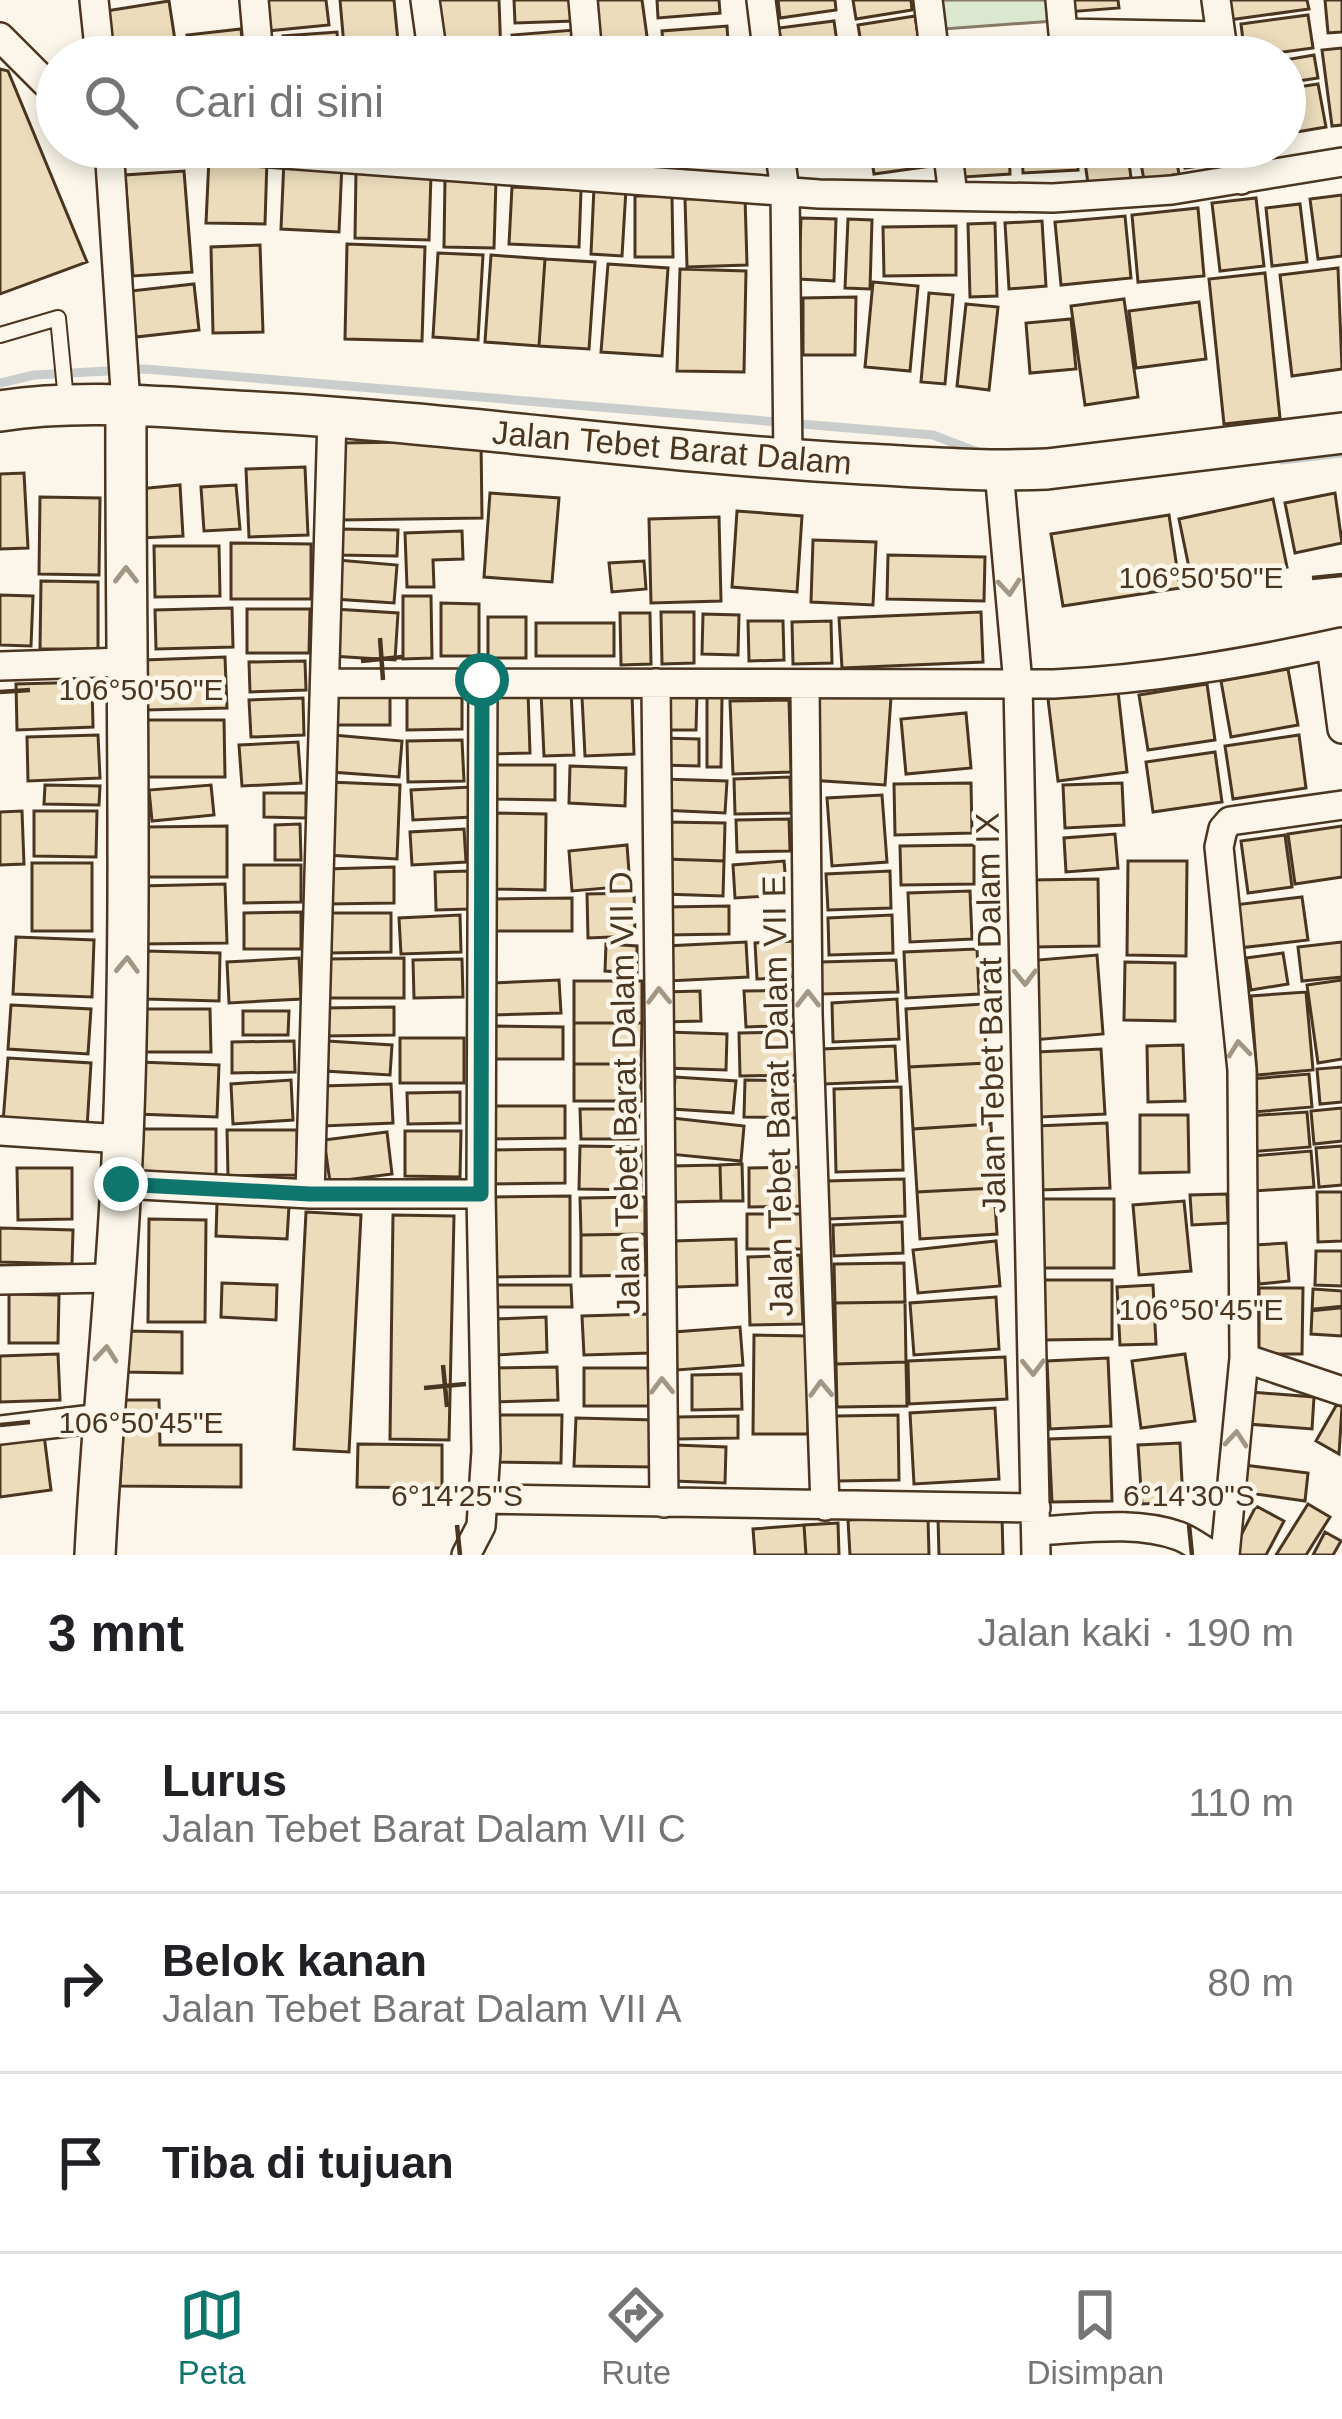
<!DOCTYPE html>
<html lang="id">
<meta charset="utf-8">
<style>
:root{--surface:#fff;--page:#f6f6f6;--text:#202124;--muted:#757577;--line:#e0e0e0;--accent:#0f766e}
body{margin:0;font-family:Helvetica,sans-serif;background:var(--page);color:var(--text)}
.stop{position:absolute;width:36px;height:36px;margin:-27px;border:9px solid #0f766e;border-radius:50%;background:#fff}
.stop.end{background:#0f766e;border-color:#fff;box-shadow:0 3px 12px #0008}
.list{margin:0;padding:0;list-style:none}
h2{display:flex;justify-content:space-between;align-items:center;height:156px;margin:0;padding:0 48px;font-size:51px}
h2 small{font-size:39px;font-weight:400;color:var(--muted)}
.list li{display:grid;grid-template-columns:78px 1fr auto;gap:36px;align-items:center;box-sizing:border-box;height:180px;padding:0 48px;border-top:3px solid var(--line)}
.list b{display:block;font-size:45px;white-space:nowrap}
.list p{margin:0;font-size:39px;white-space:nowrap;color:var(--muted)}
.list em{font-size:39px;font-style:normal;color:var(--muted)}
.icon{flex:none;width:66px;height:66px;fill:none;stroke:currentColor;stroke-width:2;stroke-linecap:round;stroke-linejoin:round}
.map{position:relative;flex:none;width:1342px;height:1555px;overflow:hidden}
.search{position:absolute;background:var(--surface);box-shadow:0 6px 18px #0003;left:36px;right:36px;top:36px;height:132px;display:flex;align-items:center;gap:30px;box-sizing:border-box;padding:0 42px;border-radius:66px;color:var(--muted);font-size:45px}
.sheet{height:696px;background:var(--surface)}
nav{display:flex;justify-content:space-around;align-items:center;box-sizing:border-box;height:168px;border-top:3px solid var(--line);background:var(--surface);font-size:33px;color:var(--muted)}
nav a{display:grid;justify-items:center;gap:6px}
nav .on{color:var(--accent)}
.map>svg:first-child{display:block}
.green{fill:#dce7d0;stroke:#887966;stroke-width:3}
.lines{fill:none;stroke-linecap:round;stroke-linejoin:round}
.stream{stroke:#c9cecd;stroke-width:9}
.building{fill:#ecdcbc;stroke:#4a3520;stroke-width:3}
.lane-casing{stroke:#4a3520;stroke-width:18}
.street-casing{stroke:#4a3520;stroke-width:32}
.secondary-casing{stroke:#4a3520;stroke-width:44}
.lane{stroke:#fbf6e9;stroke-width:14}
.street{stroke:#fbf6e9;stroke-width:27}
.secondary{stroke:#fbf6e9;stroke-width:39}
.oneway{stroke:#a29684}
.route{stroke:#0f766e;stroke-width:15}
.ticks{fill:none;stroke:#4a3520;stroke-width:4.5}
.labels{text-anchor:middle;stroke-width:9;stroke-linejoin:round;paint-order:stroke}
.street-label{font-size:33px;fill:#4a3520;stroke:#fbf6e9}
.ticks-label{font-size:30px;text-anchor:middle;fill:#4a3520;stroke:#fbf6e9;stroke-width:9;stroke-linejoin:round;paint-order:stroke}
</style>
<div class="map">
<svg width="1342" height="1555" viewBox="0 0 1342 1555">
<rect width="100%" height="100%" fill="#fbf6e9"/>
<path class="green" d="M940,0h112l2,21 -110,8z"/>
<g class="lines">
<path class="stream" d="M0,383l34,-8 111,-6 788,66 47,18
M1282,460l60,-7"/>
</g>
<path class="building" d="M264,0h62l3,25 -62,6z
M340,0h54l5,52 -54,5z
M439,0h60l2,57h-59z
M514,0h59l1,21 -59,2z
M586,0h56l7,51 -56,6z
M657,0h62l1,13 -62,5z
M778,0h57l1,10 -56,8z
M853,0h58l1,10 -56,9z
M1066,0h52l1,8 -52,4z
M1226,0h81l2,9 -80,11z
M1325,0h17v32l-14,1z
M169,1l7,46 -63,9 -7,-45z
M1308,15l5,33 -68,9 -4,-33z
M915,16l4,25 -57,8 -4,-24z
M834,21l5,36h-56l-4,-29z
M727,26l2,31h-65l-2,-26z
M241,29l3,28h-55l-2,-22z
M574,30l2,27h-62l-2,-22z
M337,32l2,25h-54l-2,-21z
M991,40l1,17h-48l-1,-13z
M1049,42l1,15h-45l-1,-12z
M1342,48v77l-10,1 -10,-76z
M1314,55l4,23 -33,5v-23z
M0,69l8,2 79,191 -87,32z
M1318,84l8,43 -41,7v-45z
M610,147h44v11l-43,2z
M674,147h59v5l-59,2z
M789,147h64l1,8 -63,8z
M870,147h67l2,18 -65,9z
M962,147h47l1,27 -46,3z
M1022,147h55l1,23 -55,3z
M1083,147h44l4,31 -43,6z
M1138,147h36l5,27 -35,6z
M1182,147h30l2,17 -29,4z
M209,158l58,1 -2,65 -59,-1z
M284,160l58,3 -3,69 -58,-3z
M184,171l8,101 -59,4 -8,-101z
M356,171l75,3 -2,66 -74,-2z
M445,178l51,2 -2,68 -50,-1z
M512,187l69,3 -2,57 -70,-3z
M594,187l32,2 -4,67 -31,-2z
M1342,195v61l-24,3 -8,-60z
M635,196h37l1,61h-38z
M745,197l2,68 -60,2 -2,-68z
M1256,198l8,68 -44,5 -8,-68z
M1300,204l7,58 -35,4 -6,-58z
M1198,208l6,68 -66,6 -6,-67z
M1125,216l6,62 -70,7 -6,-63z
M801,218l35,1 -2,62 -35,-2z
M848,219l24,1 -2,69 -25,-1z
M1042,221l4,65 -37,3 -4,-66z
M995,223l2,73 -27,1 -2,-73z
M956,226v49l-72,1 -1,-49z
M347,244l78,3 -3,94 -77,-2z
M260,245l3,87 -50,1 -2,-86z
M438,253l45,2 -5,85 -45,-3z
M491,255l54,4 -6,87 -54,-4z
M545,259l50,3 -6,87 -50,-3z
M608,264l60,4 -6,88 -61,-4z
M1338,268l4,101 -50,7 -12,-101z
M680,269l66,2 -2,101 -67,-1z
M1265,273l15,145 -56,6 -15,-145z
M873,282l45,4 -8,85 -45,-4z
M194,284l5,46 -63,7 -5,-46z
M929,293l24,2 -8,89 -24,-2z
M856,297l-1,58h-52v-57z
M1124,299l14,98 -53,8 -14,-99z
M1199,302l7,57 -70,9 -7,-57z
M966,304l32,3 -9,83 -32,-4z
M1071,319l5,50 -46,4 -4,-50z
M481,441l1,77 -141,2 -1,-77z
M305,467l3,68 -59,2 -3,-68z
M24,473l4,75 -28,1v-75z
M180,485l3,51 -42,2 -3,-49z
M236,485l4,44 -36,2 -3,-44z
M490,493l69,5 -7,84 -68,-5z
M1335,493l7,50 -47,10 -10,-50z
M40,497l60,1 -1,77 -60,-1z
M1273,499l14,68 -94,20 -14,-68z
M737,511l65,5 -5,76 -65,-5z
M1169,515l11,73 -117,18 -12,-72z
M719,517l2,84 -70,2 -2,-84z
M338,529l60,1 -1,26 -60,-1z
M462,531l1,28 -30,1 1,27h-27l-2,-54z
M813,540l63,2 -3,63 -62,-3z
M231,543l80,1v55h-80z
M154,546h65l1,50 -65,1z
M888,555l97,2 -1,44 -97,-2z
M337,560l60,5 -3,38 -60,-4z
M644,561l2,28 -34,3 -3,-29z
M41,581l57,1v67h-58z
M0,595l33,1 -2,50 -31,-1z
M403,596h28l1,62 -29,1z
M441,603l38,1v52h-38z
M232,608l1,39 -77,2 -1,-39z
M247,609h63l-1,44h-62z
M334,609l64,4 -3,47 -64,-4z
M661,612h33v51l-32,1z
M981,612l2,50 -141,6 -3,-50z
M620,613h30l1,51 -30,1z
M703,614l36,1 -1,40 -36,-1z
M488,617h38v41h-38z
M748,621h35l1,39 -35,1z
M831,621l1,42 -39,1 -1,-42z
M536,623h78v33h-78z
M225,657l2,51 -81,2 -2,-50z
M305,661l1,29 -56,2 -1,-30z
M1288,669l10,56 -67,12 -10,-56z
M92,682l1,45 -76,3 -1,-46z
M1207,684l8,56 -67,10 -9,-55z
M336,689l54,1v35h-54z
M571,691l3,64 -30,1 -3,-64z
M1118,691l9,81 -69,9 -10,-82z
M528,692l2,61 -39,1 -3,-60z
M815,692l76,5 -6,88 -76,-5z
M462,694v35l-55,1v-35z
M632,694l2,60 -49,2 -3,-59z
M662,694h35l-1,36h-34z
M722,696l-1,71h-14v-70z
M303,698l1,37 -53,2 -2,-37z
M789,700l2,72 -58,2 -3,-73z
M966,713l5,55 -65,6 -5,-55z
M146,720h78l1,57h-79z
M98,735l2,43 -72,3 -1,-44z
M333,735l69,6 -3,36 -68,-5z
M1299,735l7,53 -73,11 -8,-53z
M659,738l40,1v27l-40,-1z
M462,740l2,41 -56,1 -1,-41z
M298,742l3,41 -59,3 -3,-41z
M1215,752l7,50 -69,10 -7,-50z
M491,765h64v35l-64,-1z
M570,766l56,2 -1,38 -56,-3z
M790,777l1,36 -56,1 -1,-35z
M662,779l65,2 -2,32 -64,-3z
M329,782l71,3 -3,74 -71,-4z
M971,783l1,50 -77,2 -1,-51z
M1122,783l2,42 -59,3 -2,-43z
M45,785l55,1 -1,19 -55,-1z
M211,785l3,30 -62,6 -3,-31z
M471,787l1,30 -59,3 -2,-30z
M264,793h42v25l-42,-1z
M882,795l5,67 -55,4 -5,-68z
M22,811l2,53 -24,1v-53z
M34,811h63l-1,46 -62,-1z
M491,813l55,1 -1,76 -55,-1z
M789,819l1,32 -53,1 -1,-32z
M666,822l59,1 -1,38 -59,-2z
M300,824l1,36h-26v-35z
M227,826v51h-80l-1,-50z
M1342,826v51l-47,7 -7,-50z
M464,829l2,33 -54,3 -2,-33z
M1115,834l3,34 -52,4 -2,-34z
M1285,835l7,52 -44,6 -7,-52z
M627,845l3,41 -58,5 -3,-40z
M974,845v39l-73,1 -1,-39z
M665,859l59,2 -1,35 -60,-2z
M784,861l3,34 -52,3 -2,-33z
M1128,861h59l-1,95 -59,-1z
M32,863h60v68h-60z
M244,865h57v37l-57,1z
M394,867v36l-67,1 -1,-35z
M468,871l1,38 -33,1 -1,-38z
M890,871l1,37 -63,2 -2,-36z
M1098,879l1,67 -67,1 -1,-67z
M225,884l2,59 -86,1 -1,-58z
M970,891l2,48 -62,3 -2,-49z
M634,893l1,43 -47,2 -1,-44z
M1302,897l6,43 -69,8 -5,-43z
M572,898v33h-82v-32z
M729,906v28l-63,1v-28z
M301,912v37h-57v-36z
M328,913h63v39l-63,1z
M460,915l1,37 -60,2 -2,-36z
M892,915l1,38 -64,2 -1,-37z
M16,937l78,3 -2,57 -79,-3z
M795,941l2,36 -40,2 -2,-36z
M746,942l2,35 -80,4 -2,-35z
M1342,942v35l-40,4 -4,-34z
M606,944l31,2v27l-32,-2z
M977,949l2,45 -73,4 -2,-46z
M146,951l74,2 -1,48 -74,-2z
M1283,953l5,31 -37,6 -5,-32z
M1097,955l6,79 -70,6 -7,-79z
M299,958l2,41 -72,4 -2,-41z
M404,958v40h-76v-39z
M462,959l1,38 -49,1 -1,-38z
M896,960l2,32 -77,2 -1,-32z
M1125,962l50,1v58l-51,-1z
M559,980l2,33 -68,2 -1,-32z
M1342,980v79l-24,4 -11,-78z
M574,981h68v42h-68z
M799,990l2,35 -55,2 -2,-36z
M700,991l1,30 -37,1v-30z
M1306,992l7,78 -56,5 -6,-79z
M897,999l2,40 -66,3 -1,-39z
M983,1004l4,59 -78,4 -3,-58z
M11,1005l80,4 -3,45 -80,-5z
M394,1007v28l-69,1v-28z
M138,1009h72l1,43h-73z
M243,1011h46l-1,24h-45z
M574,1023h68l-1,41h-67z
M493,1026l70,1v32h-71z
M667,1032l60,2 -1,36 -61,-2z
M798,1032l1,43 -59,1 -1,-43z
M400,1038h64v45h-64z
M294,1041l1,31 -63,1v-31z
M327,1041l65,4 -2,30 -65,-4z
M1183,1045l2,56 -37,1 -1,-56z
M895,1046l2,35 -73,3 -2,-35z
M1101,1049l4,65 -65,3 -3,-65z
M8,1058l83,5 -4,65 -84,-6z
M138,1062l81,3 -2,52 -81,-3z
M987,1063l4,61 -78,5 -4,-62z
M574,1064h67v37h-67z
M1342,1067v35l-22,2 -3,-35z
M1309,1074l3,33 -59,5 -3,-33z
M675,1077l61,4 -3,32 -60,-4z
M291,1080l2,40 -60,4 -2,-40z
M745,1080l53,1v37l-54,-1z
M391,1084l2,39 -70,3 -1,-40z
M901,1087l2,83 -67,2 -2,-83z
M460,1092v31l-52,1 -1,-31z
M486,1106h79v32l-79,1z
M1342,1108v33l-28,3 -3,-33z
M580,1109h59l-1,30h-57z
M1307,1112l3,35 -61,5 -3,-36z
M1140,1115h48l1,57 -49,1z
M672,1118l72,8 -3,35 -72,-7z
M1107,1123l3,65 -72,2 -2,-64z
M991,1124l3,64 -77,4 -4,-63z
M139,1129h77v47h-77z
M227,1130h70v45l-69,1z
M405,1131h56l-1,46 -55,-1z
M387,1132l5,42 -62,8 -6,-42z
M580,1146l61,1v43l-62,-1z
M1342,1146v39l-23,2 -3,-39z
M565,1149v34l-77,1 -1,-34z
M1311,1151l3,36 -59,4 -3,-35z
M742,1164l1,37h-22l-1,-36z
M720,1165l1,36 -49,1 -1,-36z
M803,1167l1,39 -55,1v-39z
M17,1168h55v51l-54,1z
M904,1179l1,37 -77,3 -1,-38z
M994,1188l3,46 -77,5 -3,-47z
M1317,1192h25v49l-24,1z
M1227,1194l1,29 -36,2 -2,-30z
M570,1196v80l-80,1v-80z
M645,1197v37l-64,1 -1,-37z
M1041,1199h73v69h-72z
M1184,1201l7,70 -52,4 -6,-70z
M217,1202l72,4 -2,33 -71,-3z
M306,1212l55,3 -12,237 -55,-3z
M747,1214h56v35h-56z
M393,1215l61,1 -5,224 -59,-1z
M149,1219l57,1 -1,102h-57z
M902,1222l1,31 -69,3 -1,-31z
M0,1228l73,2 -1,34 -72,-2z
M645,1234l1,41 -65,1v-41z
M736,1239l1,46 -61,2 -2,-46z
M996,1241l4,45 -82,7 -5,-43z
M1286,1243l3,38 -30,3 -3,-39z
M1316,1251h26v35l-27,-1z
M800,1255l3,69 -53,1 -2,-68z
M904,1263l1,39 -70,1 -1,-39z
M1041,1280h71v59l-70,1z
M222,1283l55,2 -1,35 -55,-3z
M491,1285h80l1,22h-81z
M1153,1285l3,59 -36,1 -3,-58z
M1259,1288h44l-1,66h-43z
M1313,1289l29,2v45l-31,-2z
M9,1294l50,1 -1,48h-49z
M996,1297l3,52 -85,6 -4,-52z
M905,1302l1,60 -70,2 -1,-61z
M649,1314l1,39 -66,2 -2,-39z
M546,1317l1,35 -51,3 -2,-36z
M740,1327l3,38 -66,5 -3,-38z
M124,1331l58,1v41l-59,-1z
M754,1335l55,1 -1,98h-55z
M58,1354l2,46 -60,2v-46z
M1185,1354l10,67 -54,7 -9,-67z
M1005,1357l2,42 -98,5 -1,-43z
M1108,1358l3,68 -61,3 -3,-68z
M906,1362l1,44 -70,1 -1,-43z
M557,1367l1,33 -68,2 -1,-34z
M584,1368h64l1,38h-65z
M741,1374l1,35 -50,1v-35z
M1251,1392l63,5 -2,32 -64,-5z
M125,1400h34l1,45h81v42l-121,-1z
M1337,1404l5,3 -3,47 -23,-13z
M995,1408l4,71 -85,5 -4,-71z
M493,1415h69l-1,48 -68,-1z
M898,1415l1,65 -63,1v-65z
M738,1416v22l-60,1v-22z
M576,1418l79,2v47l-81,-1z
M44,1435l7,55 -51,7v-56z
M1110,1437l2,64 -60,1 -3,-63z
M1180,1443l3,59 -41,2 -4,-59z
M358,1444l84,1v43l-85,-1z
M675,1445l51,2 -1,36 -51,-2z
M1244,1465l64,8 -3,28 -64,-9z
M1308,1504l22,13 -24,38h-30z
M1256,1506l28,15 -18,34h-30l-4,-2z
M1002,1516l1,39h-64l-1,-37z
M928,1517l1,38h-79l-2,-35z
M838,1523l1,32h-33l-2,-30z
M804,1525l2,30h-51l-2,-26z
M1325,1532l16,9 -8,14h-20z"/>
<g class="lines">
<defs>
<path id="lane" d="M0,335l58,-17 8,82"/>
<path id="street" d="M94,0l6,57
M254,0l5,57
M425,0l8,57
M583,0l5,57
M761,0l7,57
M928,0l7,57
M1060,0l3,33 158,3
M1216,0l8,57
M0,37l57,57
M109,147l17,258
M190,147l629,47 234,4 119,-8 170,-28
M595,147l3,30
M779,147l6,44 3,269
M947,147l6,48
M1236,147l5,33
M999,471l19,213 18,871
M1331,645l11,84
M0,666l125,-4
M325,683l729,1c99,-5 192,-21 288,-42
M656,683l8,820
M805,685l3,329 17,492
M0,1131l122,8
M121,1184l189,10h171
M310,1194l22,-778
M0,1280l112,-2
M1244,1358l98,33
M0,1430l101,-12
M485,1499l551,9
M1036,1531c45,-2 99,-11 143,5 11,4 22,13 33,19
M466,1555l15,-29 5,-75 -5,-257 2,-514
M1225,1555l19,-197 -2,-288 -23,-223 4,-18 7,-8 112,-16"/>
<path id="secondary" d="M0,411c84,-13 170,-3 255,1 204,11 406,41 609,52 61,3 122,8 183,5l295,-36
M95,1555c6,-125 20,-249 26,-373 13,-259 4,-518 5,-777"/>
</defs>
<use href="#lane" class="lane-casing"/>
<use href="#street" class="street-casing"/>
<use href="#secondary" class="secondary-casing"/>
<use href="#lane" class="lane"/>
<use href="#street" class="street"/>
<use href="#secondary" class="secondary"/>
</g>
<defs><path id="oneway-chevron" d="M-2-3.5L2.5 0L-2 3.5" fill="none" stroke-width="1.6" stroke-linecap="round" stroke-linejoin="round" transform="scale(3)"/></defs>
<g class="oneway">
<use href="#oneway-chevron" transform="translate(126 575) rotate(-90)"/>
<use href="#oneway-chevron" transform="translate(1009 587) rotate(85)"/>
<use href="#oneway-chevron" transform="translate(127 965) rotate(-88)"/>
<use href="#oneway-chevron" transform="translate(1025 977) rotate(89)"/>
<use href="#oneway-chevron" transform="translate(659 996) rotate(-91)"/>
<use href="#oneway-chevron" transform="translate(808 999) rotate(-90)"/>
<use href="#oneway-chevron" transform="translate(1239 1049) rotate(-96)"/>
<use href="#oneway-chevron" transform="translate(106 1354) rotate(-85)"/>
<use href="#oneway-chevron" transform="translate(1033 1367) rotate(89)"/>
<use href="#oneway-chevron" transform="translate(662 1386) rotate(-91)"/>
<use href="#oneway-chevron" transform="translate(821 1389) rotate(-92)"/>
<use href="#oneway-chevron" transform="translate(1236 1439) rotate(-85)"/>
</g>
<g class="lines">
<path class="route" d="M121,1184l189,10h171l1,-514"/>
</g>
<path class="ticks" d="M1312,578l30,-3M380,638l3,42M361,661l41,-4M0,692l30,-2M1312,1310l30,-3M443,1365l4,42M424,1388l42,-4M0,1425l30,-3M457,1525l3,30M1189,1525l3,30"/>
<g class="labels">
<g class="street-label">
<text transform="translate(672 447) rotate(5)" y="12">Jalan Tebet Barat Dalam</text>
<text transform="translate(990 1013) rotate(-91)" y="12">Jalan Tebet Barat Dalam IX</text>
<text transform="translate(624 1093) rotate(-91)" y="12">Jalan Tebet Barat Dalam VII D</text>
<text transform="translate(777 1096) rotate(-91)" y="12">Jalan Tebet Barat Dalam VII E</text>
</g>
</g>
<g class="ticks-label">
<text x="1201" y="588">106°50'50"E</text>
<text x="141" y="700">106°50'50"E</text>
<text x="1201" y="1320">106°50'45"E</text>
<text x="141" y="1433">106°50'45"E</text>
<text x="457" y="1506">6°14'25"S</text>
<text x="1189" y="1506">6°14'30"S</text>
</g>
</svg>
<div class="stop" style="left:482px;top:680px"></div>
<div class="stop end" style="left:121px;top:1184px"></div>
<div class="search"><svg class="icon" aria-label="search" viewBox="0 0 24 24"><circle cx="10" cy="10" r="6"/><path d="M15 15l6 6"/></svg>Cari di sini</div>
</div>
<section class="sheet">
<h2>3 mnt<small>Jalan kaki · 190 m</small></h2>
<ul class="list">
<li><svg class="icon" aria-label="ahead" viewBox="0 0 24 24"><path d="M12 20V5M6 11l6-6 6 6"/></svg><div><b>Lurus</b><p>Jalan Tebet Barat Dalam VII C</p></div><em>110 m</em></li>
<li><svg class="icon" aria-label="right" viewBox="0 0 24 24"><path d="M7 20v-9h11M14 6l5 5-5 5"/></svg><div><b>Belok kanan</b><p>Jalan Tebet Barat Dalam VII A</p></div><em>80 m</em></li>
<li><svg class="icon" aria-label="arrive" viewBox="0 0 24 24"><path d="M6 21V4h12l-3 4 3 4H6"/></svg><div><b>Tiba di tujuan</b></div></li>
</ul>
</section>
<nav>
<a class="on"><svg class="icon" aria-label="map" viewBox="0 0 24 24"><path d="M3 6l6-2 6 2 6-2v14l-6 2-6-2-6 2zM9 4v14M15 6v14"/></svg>Peta</a>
<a><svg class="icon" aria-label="directions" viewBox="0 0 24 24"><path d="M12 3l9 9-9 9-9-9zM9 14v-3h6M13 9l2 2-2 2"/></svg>Rute</a>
<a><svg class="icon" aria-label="saved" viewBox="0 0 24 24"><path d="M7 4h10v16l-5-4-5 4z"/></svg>Disimpan</a>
</nav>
